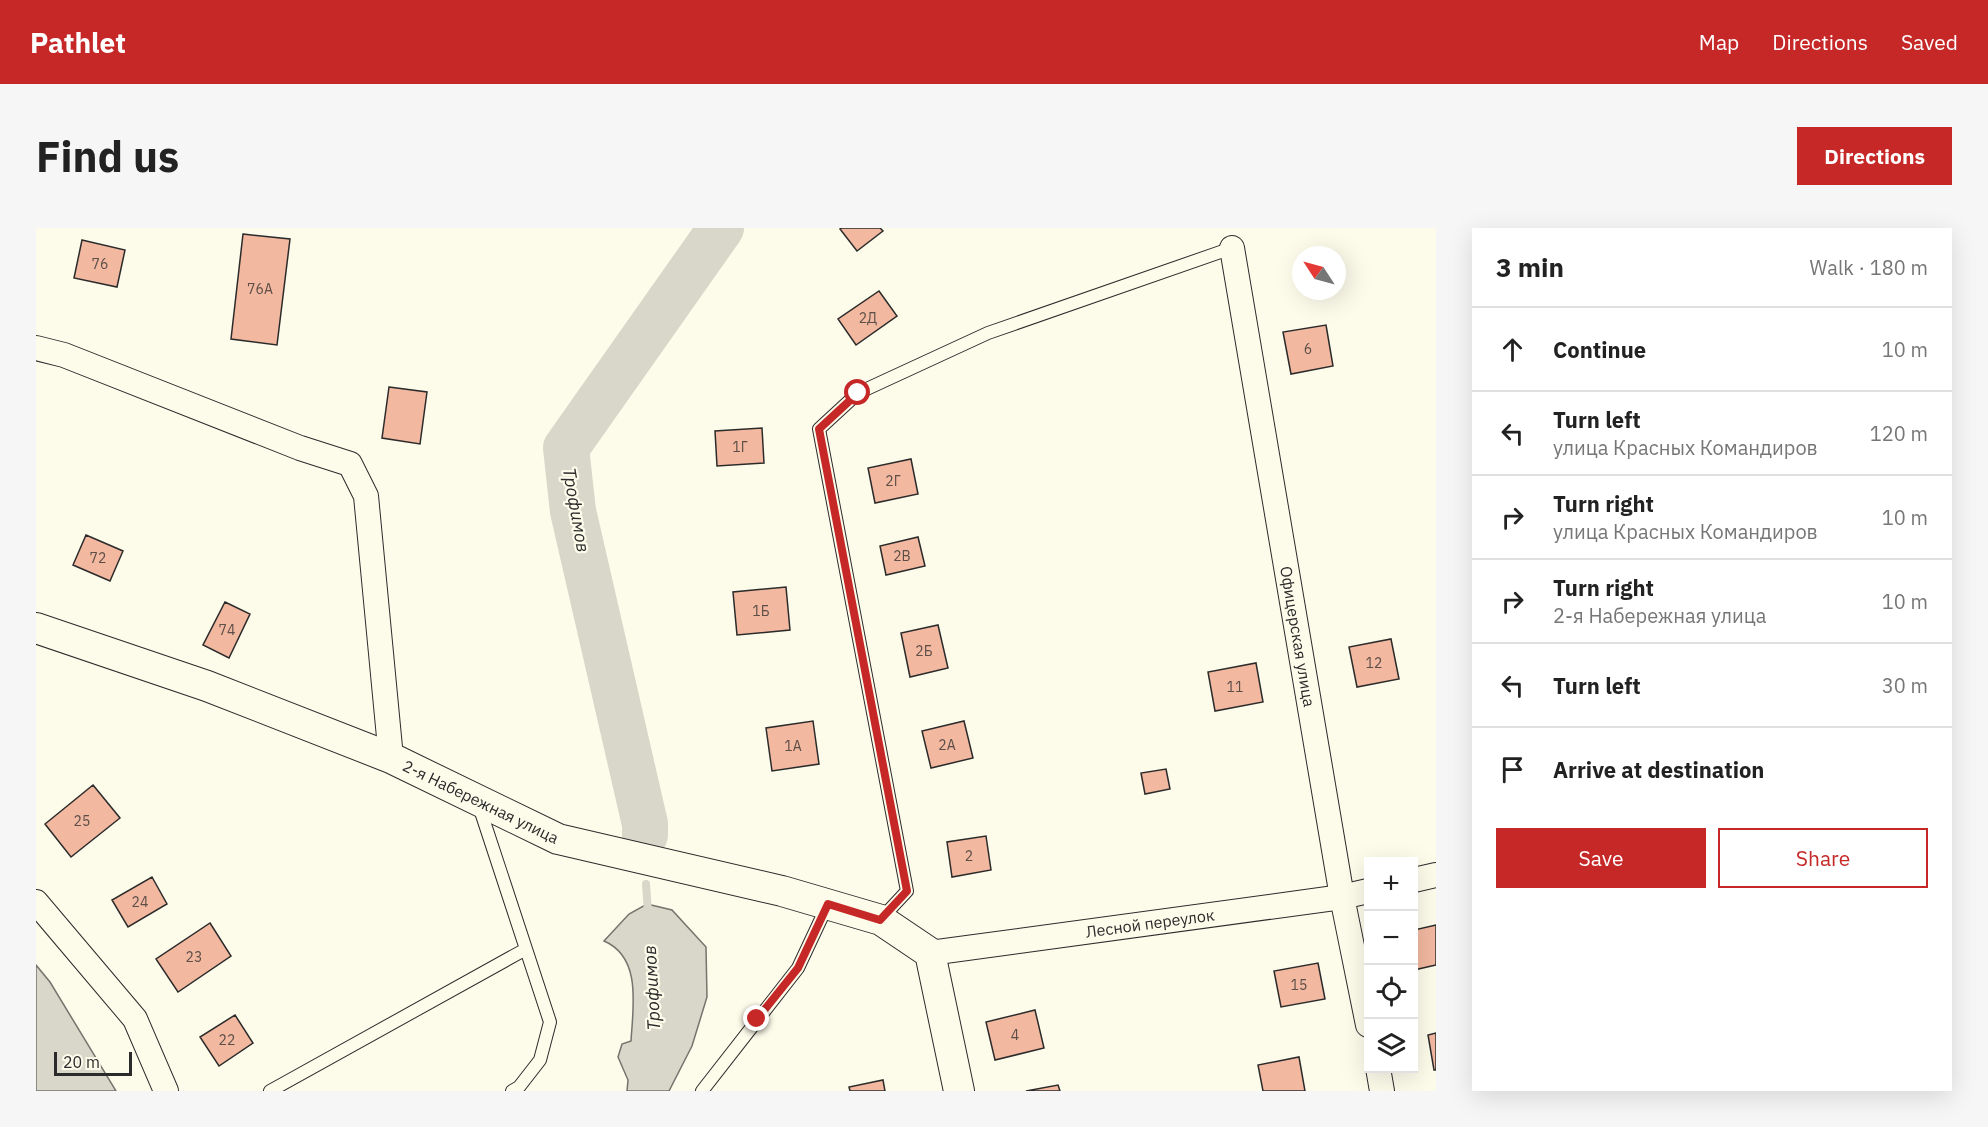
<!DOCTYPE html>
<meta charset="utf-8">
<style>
:root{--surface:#fff;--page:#f6f6f6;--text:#222;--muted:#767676;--line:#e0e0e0;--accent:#c62828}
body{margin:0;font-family:"IBM Plex Sans",sans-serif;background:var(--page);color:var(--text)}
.controls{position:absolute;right:18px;bottom:18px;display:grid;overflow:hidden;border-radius:0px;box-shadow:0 6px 24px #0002}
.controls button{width:54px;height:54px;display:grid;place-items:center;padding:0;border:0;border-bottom:2px solid var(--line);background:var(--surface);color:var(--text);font:30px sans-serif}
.compass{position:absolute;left:1256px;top:18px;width:54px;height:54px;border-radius:50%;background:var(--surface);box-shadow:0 6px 24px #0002;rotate:306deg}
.scale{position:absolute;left:18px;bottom:15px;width:78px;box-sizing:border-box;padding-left:6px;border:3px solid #2b2b2b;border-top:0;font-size:16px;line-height:21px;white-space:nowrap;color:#2b2b2b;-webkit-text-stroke:4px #fdfbea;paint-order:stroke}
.stop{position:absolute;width:18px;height:18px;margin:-14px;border:4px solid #c62828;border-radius:50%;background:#fff}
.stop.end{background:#c62828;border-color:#fff;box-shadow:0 2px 6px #0008}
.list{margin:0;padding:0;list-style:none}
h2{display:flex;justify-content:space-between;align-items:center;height:78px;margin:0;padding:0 24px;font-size:26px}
h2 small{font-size:20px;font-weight:400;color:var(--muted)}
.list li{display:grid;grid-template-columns:39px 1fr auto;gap:18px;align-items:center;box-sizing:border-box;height:84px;padding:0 24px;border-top:2px solid var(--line)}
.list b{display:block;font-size:22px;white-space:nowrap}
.list p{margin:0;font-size:20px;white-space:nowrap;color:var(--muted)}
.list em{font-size:20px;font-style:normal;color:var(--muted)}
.actions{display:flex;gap:12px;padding:18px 24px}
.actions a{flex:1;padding:14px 0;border:2px solid var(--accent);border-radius:0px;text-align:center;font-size:21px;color:var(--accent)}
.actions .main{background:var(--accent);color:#fff}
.icon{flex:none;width:33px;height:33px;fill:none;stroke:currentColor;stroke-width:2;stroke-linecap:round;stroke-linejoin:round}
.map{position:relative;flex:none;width:1400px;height:863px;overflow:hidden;border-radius:0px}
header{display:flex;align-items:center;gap:36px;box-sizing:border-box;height:84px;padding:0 30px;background:var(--accent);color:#fff}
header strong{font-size:28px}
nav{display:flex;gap:33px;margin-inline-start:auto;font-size:21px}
.intro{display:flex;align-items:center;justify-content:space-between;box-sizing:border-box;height:144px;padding:0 36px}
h1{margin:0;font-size:42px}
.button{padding:15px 27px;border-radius:0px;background:var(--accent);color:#fff;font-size:21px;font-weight:700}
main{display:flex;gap:36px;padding:0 36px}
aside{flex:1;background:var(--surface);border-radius:0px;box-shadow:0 6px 24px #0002}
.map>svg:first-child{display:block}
.water{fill:#d8d7c9;stroke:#74746e;stroke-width:1.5}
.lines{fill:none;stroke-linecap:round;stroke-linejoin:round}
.stream{stroke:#d8d7c9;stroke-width:8}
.river{stroke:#d8d7c9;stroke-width:46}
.building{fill:#f2b8a0;stroke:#2b2b2b;stroke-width:1.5}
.service-casing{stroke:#2b2b2b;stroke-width:14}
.minor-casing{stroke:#2b2b2b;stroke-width:26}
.tertiary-casing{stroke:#2b2b2b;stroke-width:32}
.service{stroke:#fdfbea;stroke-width:12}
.minor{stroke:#fdfbea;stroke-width:24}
.tertiary{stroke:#fdfbea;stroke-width:30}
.route{stroke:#c62828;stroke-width:8}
.labels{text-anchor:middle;stroke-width:4.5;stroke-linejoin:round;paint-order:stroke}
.number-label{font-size:14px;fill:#5d4e48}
.street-label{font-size:16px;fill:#2b2b2b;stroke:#fdfbea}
.water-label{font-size:18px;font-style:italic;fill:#2b2b2b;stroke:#fdfbea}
</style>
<header>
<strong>Pathlet</strong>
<nav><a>Map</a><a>Directions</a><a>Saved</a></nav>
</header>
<div class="intro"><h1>Find us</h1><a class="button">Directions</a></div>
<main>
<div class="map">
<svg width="1400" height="863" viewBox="0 0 1400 863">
<rect width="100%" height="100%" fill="#fdfbea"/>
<path class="water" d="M611,676l25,6 34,37 1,50 -15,49 -23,45h-42l1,-11 -10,-23 4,-13 9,-3c2,-34 11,-84 -27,-100l25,-27z
M0,737l14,17 66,109h-80z"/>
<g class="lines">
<path class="stream" d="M610,656l2,28"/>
<path class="river" d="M609,607v-11l-72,-313 -7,-63 155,-220"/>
</g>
<path class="building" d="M806,0h38l3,3 -26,20 -17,-22z
M207,6l47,5 -13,106 -46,-6z
M46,12l43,10 -8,37 -43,-9z
M843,63l18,25 -41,29 -18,-26z
M1290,97l7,41 -42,8 -8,-42z
M353,159l38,5 -7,52 -38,-6z
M726,200l2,35 -47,3 -2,-35z
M875,231l7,35 -43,9 -7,-35z
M50,307l37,16 -13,30 -37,-16z
M882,309l7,29 -39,9 -6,-29z
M750,359l4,43 -53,5 -4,-43z
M189,374l25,12 -21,44 -26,-13z
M902,397l10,43 -38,9 -9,-44z
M1355,411l8,40 -42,8 -8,-40z
M1220,435l7,39 -48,9 -7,-39z
M777,493l6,43 -47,7 -6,-43z
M928,493l9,37 -42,10 -9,-37z
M1130,541l4,20 -25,5 -4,-21z
M57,557l27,33 -49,39 -26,-33z
M950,608l5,34 -39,7 -5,-35z
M116,649l15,27 -39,23 -16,-27z
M174,695l21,33 -53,36 -22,-33z
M1400,697v40l-22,5v-40z
M1282,735l7,36 -44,8 -7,-36z
M999,782l9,38 -49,12 -9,-38z
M199,787l18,28 -34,23 -19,-29z
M1400,805v37h-2l-6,-35z
M1263,829l6,34h-42l-5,-26z
M847,852l2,11h-35l-1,-4z
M1022,857l2,6h-34z"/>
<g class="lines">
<defs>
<path id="service" d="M443,578l71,216 -10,38 -21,27 -7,4
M845,691l26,-28 -88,-462 39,-36 130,-60 244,-85
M234,863l256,-142
M666,863l96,-123 30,-64"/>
<g id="minor">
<path id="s1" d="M1196,20l110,649 26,128"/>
<path d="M0,120l28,7 236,93 50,16 16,32 25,262"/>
<path d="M1378,652l22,-5"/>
<path d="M0,674l99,117 31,72"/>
<path id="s2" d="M894,725l412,-56 26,-6"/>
<path d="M1342,840l4,23"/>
</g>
<g id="tertiary">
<path id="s3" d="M0,400l171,58 184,72 167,81 224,52 99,29 49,33 29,138"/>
</g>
</defs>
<use href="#service" class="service-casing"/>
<use href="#minor" class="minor-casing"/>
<use href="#tertiary" class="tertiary-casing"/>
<use href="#service" class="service"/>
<use href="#minor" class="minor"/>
<use href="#tertiary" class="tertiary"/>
</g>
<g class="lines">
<path class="route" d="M721,791l41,-51 30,-64 52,16 27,-29 -88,-462 39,-36"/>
</g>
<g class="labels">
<g class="number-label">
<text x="64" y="41">76</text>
<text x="224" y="66">76А</text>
<text x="832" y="95">2Д</text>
<text x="1272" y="126">6</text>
<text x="704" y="224">1Г</text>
<text x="857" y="258">2Г</text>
<text x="866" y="333">2В</text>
<text x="62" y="335">72</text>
<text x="725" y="388">1Б</text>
<text x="191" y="407">74</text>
<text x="888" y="428">2Б</text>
<text x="1338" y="440">12</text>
<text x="1199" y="464">11</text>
<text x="911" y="522">2А</text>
<text x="757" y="523">1А</text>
<text x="46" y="598">25</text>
<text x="933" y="633">2</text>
<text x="104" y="679">24</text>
<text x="158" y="734">23</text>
<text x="1263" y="762">15</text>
<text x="979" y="812">4</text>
<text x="191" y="817">22</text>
</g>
<g class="street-label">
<text dy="6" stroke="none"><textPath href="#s1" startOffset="394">Офицерская улица</textPath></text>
<text dy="6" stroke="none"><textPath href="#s3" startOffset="478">2-я Набережная улица</textPath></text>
<text dy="6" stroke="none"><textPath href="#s2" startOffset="222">Лесной переулок</textPath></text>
</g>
<g class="water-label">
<text transform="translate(540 282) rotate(80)" y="6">Трофимов</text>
<text transform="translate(616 760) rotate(-93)" y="6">Трофимов</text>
</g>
</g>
</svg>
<div class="controls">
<button>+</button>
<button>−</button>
<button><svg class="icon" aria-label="locate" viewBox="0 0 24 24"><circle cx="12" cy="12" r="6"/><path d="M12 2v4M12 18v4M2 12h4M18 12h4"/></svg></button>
<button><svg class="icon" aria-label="layers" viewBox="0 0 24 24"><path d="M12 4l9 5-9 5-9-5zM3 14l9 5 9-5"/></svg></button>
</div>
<svg class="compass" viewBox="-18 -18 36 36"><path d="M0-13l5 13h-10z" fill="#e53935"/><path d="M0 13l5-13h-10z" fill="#767676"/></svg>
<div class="scale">20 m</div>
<div class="stop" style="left:822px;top:165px"></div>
<div class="stop end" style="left:721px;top:791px"></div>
</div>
<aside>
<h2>3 min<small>Walk · 180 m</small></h2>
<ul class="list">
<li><svg class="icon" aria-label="ahead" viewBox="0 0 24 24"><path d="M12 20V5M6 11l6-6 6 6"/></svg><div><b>Continue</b></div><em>10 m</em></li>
<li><svg class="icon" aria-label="left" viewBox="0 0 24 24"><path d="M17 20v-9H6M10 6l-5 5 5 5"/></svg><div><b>Turn left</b><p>улица Красных Командиров</p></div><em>120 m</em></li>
<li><svg class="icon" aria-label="right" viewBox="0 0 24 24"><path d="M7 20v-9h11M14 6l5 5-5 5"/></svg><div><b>Turn right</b><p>улица Красных Командиров</p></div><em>10 m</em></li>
<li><svg class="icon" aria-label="right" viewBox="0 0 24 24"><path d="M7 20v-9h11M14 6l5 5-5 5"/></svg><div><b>Turn right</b><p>2-я Набережная улица</p></div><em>10 m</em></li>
<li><svg class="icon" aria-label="left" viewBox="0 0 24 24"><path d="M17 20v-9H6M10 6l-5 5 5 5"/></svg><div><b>Turn left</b></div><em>30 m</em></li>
<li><svg class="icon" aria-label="arrive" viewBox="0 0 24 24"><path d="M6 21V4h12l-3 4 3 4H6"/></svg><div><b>Arrive at destination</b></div></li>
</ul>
<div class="actions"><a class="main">Save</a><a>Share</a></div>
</aside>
</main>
